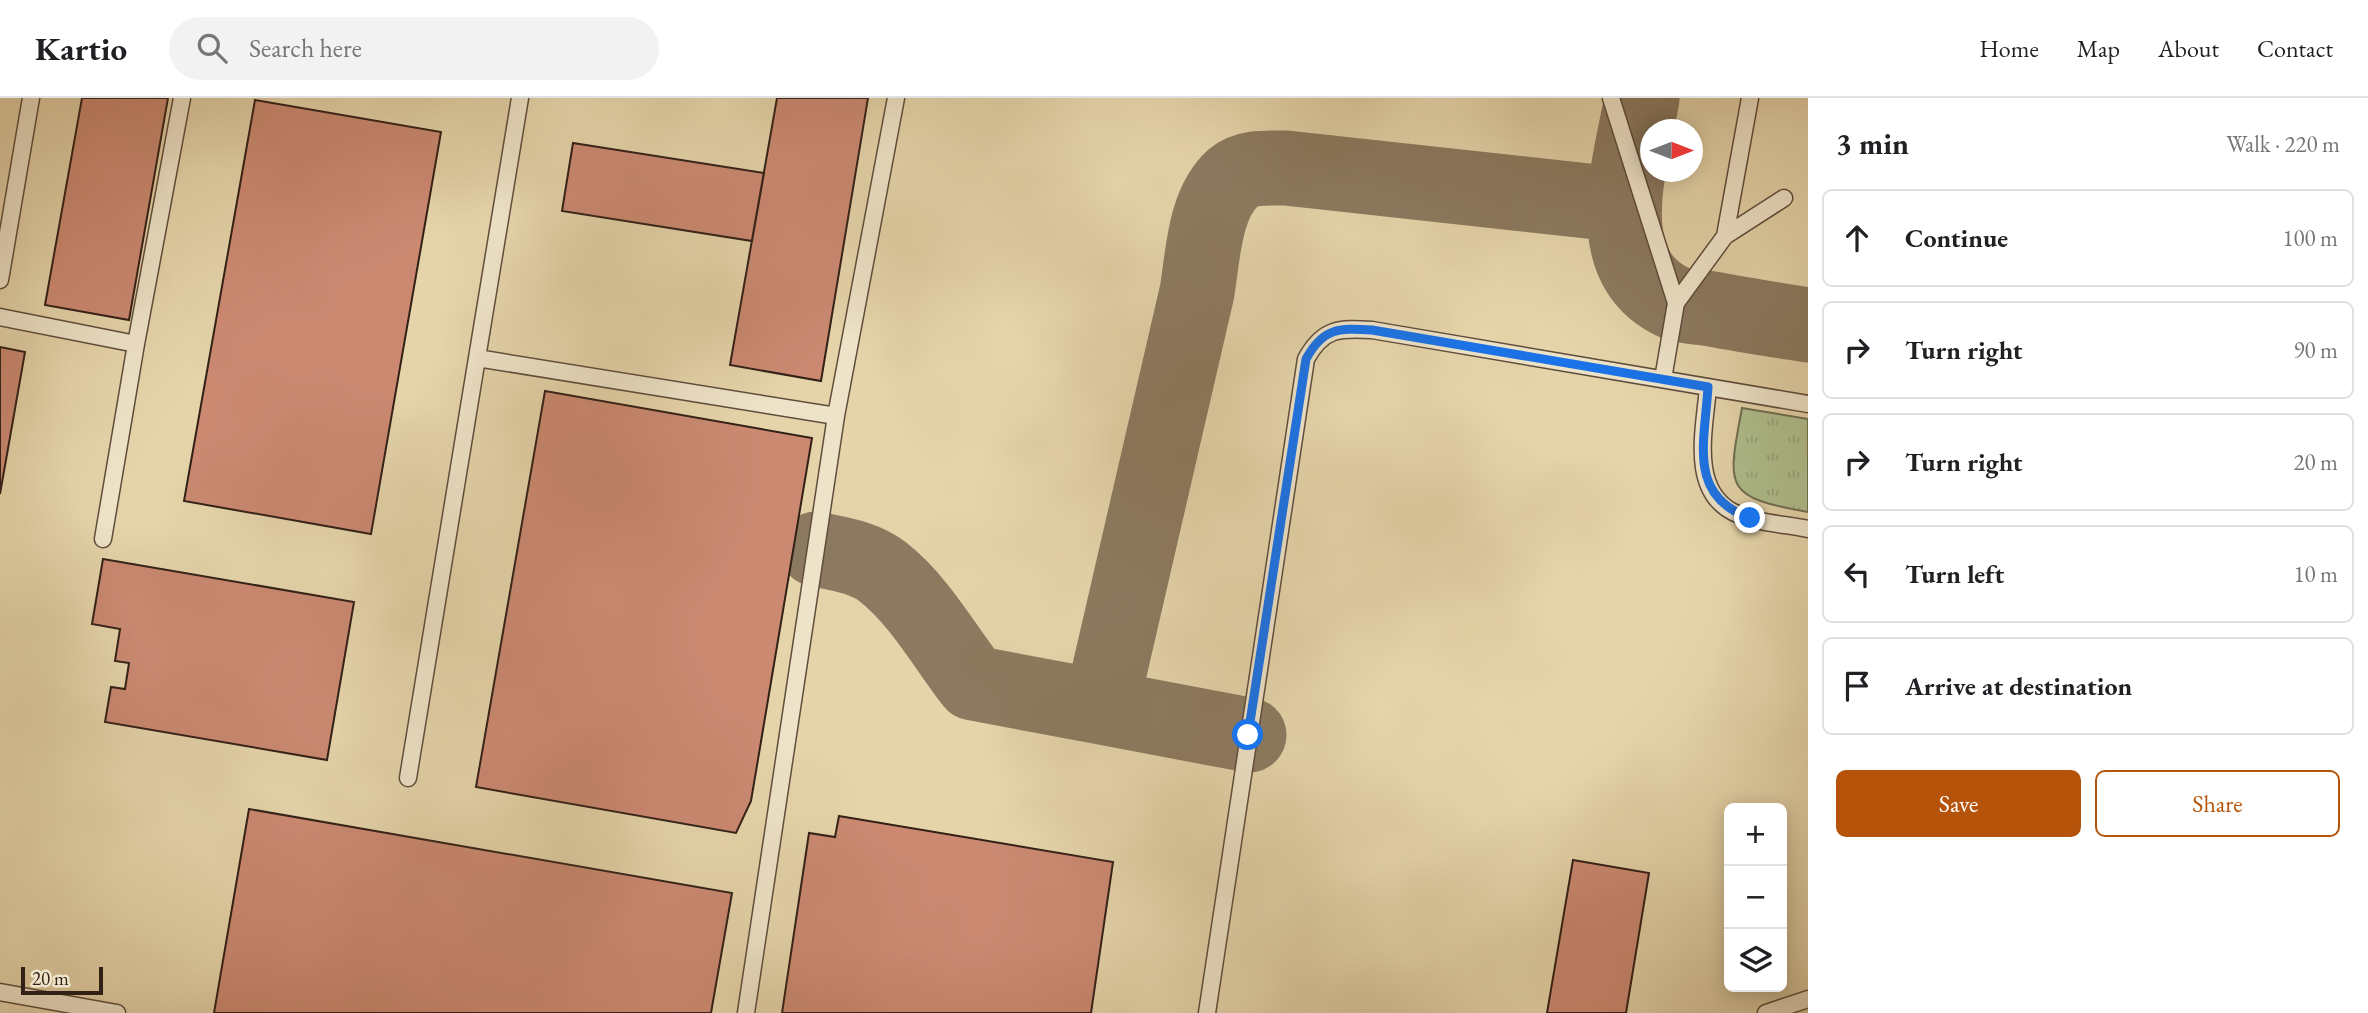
<!DOCTYPE html>
<meta charset="utf-8">
<style>
:root{--surface:#fff;--page:#f2f2f2;--text:#202124;--muted:#757577;--line:#e0e0e0;--accent:#b45309}
body{margin:0;font-family:"EB Garamond",serif;background:var(--page);color:var(--text)}
.controls{position:absolute;right:21px;bottom:21px;display:grid;overflow:hidden;border-radius:10px;box-shadow:0 4px 18px #0003}
.controls button{width:63px;height:63px;display:grid;place-items:center;padding:0;border:0;border-bottom:2px solid var(--line);background:var(--surface);color:var(--text);font:35px sans-serif}
.compass{position:absolute;left:1640px;top:21px;width:63px;height:63px;border-radius:50%;background:var(--surface);box-shadow:0 4px 18px #0003;rotate:90deg}
.scale{position:absolute;left:21px;bottom:18px;width:82px;box-sizing:border-box;padding-left:7px;border:4px solid #322017;border-top:0;font-size:19px;line-height:24px;white-space:nowrap;color:#322017;-webkit-text-stroke:5px #eee3c8;paint-order:stroke}
.stop{position:absolute;width:21px;height:21px;margin:-16px;border:5px solid #1a73e8;border-radius:50%;background:#fff}
.stop.end{background:#1a73e8;border-color:#fff;box-shadow:0 2px 7px #0008}
.list{margin:0;padding:0;list-style:none}
h2{display:flex;justify-content:space-between;align-items:center;height:91px;margin:0;padding:0 28px;font-size:30px}
h2 small{font-size:23px;font-weight:400;color:var(--muted)}
.list li{display:grid;grid-template-columns:46px 1fr auto;gap:21px;align-items:center;box-sizing:border-box;height:98px;margin:0 14px 14px;padding:0 14px;border:2px solid var(--line);border-radius:10px}
.list b{display:block;font-size:26px;white-space:nowrap}
.list em{font-size:23px;font-style:normal;color:var(--muted)}
.actions{display:flex;gap:14px;padding:21px 28px}
.actions a{flex:1;padding:16px 0;border:2px solid var(--accent);border-radius:10px;text-align:center;font-size:24px;color:var(--accent)}
.actions .main{background:var(--accent);color:#fff}
.icon{flex:none;width:38px;height:38px;fill:none;stroke:currentColor;stroke-width:2;stroke-linecap:round;stroke-linejoin:round}
.map{position:relative;flex:none;width:1808px;height:915px;overflow:hidden}
header{display:flex;align-items:center;gap:42px;box-sizing:border-box;height:98px;padding:0 35px;background:var(--surface);border-bottom:2px solid var(--line)}
header strong{font-size:33px}
nav{display:flex;gap:38px;margin-inline-start:auto;font-size:24px}
.search{width:490px;height:63px;background:var(--page);display:flex;align-items:center;gap:18px;box-sizing:border-box;padding:0 24px;border-radius:38px;color:var(--muted);font-size:26px}
main{display:flex}
aside{flex:1;background:var(--surface)}
.map>svg:first-child{display:block}
.grass{fill:url(#grass-tufts);stroke:#706f52;stroke-width:2}
.lines{fill:none;stroke-linecap:round;stroke-linejoin:round}
.taxiway{stroke:#8c7a60;stroke-width:75}
.building{fill:#cb8972;stroke:#322017;stroke-width:2}
.lane-casing{stroke:#5f4d3c;stroke-width:19}
.lane{stroke:#eee3c8;stroke-width:16}
.route{stroke:#1a73e8;stroke-width:9}
</style>
<header>
<strong>Kartio</strong>
<div class="search"><svg class="icon" aria-label="search" viewBox="0 0 24 24"><circle cx="10" cy="10" r="6"/><path d="M15 15l6 6"/></svg>Search here</div>
<nav><a>Home</a><a>Map</a><a>About</a><a>Contact</a></nav>
</header>
<main>
<div class="map">
<svg width="1808" height="915" viewBox="0 0 1808 915">
<defs>
<pattern id="grass-tufts" width="24" height="20" patternUnits="userSpaceOnUse" patternTransform="scale(1.75)"><rect width="24" height="20" fill="#afbe8d"/><path d="M3 7l-1-3M5 7V3M7 7l1-3M15 17l-1-3M17 17v-4M19 17l1-3" fill="none" stroke="#97a379"/></pattern>
</defs>
<rect width="100%" height="100%" fill="#e5d4aa"/>
<filter id="stains"><feTurbulence type="fractalNoise" baseFrequency=".00286" numOctaves="4"/><feColorMatrix values="0 0 0 0 .2 0 0 0 0 .09 0 0 0 0 .02 0 0 0 .5 -.17"/></filter>
<radialGradient id="worn" r=".72"><stop offset=".6" stop-color="#630" stop-opacity="0"/><stop offset="1" stop-color="#630" stop-opacity=".3"/></radialGradient>
<path class="grass" d="M1742,310l66,11v93c-85,-15 -81,-24 -66,-104z"/>
<g class="lines">
<path class="taxiway" d="M1642,0c-11,65 -47,169 33,205 11,4 26,4 37,6 32,6 64,11 96,16
M816,451c23,5 48,8 67,23 36,28 62,75 90,111l128,24
M1249,637l-148,-28 96,-415c6,-36 7,-88 36,-114 14,-12 36,-10 53,-10l338,37"/>
</g>
<path class="building" d="M82,0h86l-39,222 -84,-15z
M777,0h91l-47,283 -91,-16z
M255,2l186,32 -70,402 -187,-33z
M573,45l191,30 -12,68 -190,-30z
M0,249l25,5 -25,142z
M545,293l267,47 -61,363 -15,32 -260,-46z
M103,461l251,43 -27,158 -222,-38 6,-35 14,2 4,-26 -14,-2 5,-32 -28,-5z
M249,711l483,84 -21,120h-497z
M839,718l274,46 -22,151h-309l27,-180 26,4z
M1573,762l76,13 -23,140h-79z"/>
<g class="lines">
<defs>
<path id="lane" d="M520,0l-43,260 359,58 60,-318
M1611,0l65,205 -13,76
M1725,138l59,-38
M0,182l31,-182
M1676,205l49,-67 25,-138
M0,219l136,27 -33,195
M136,246l46,-246
M1708,289c-3,40 -19,102 25,125 22,11 51,12 75,17
M408,680l69,-420
M0,894l117,21
M746,915l90,-597
M1207,915l99,-654c17,-31 33,-31 66,-29l436,74
M1766,915l42,-14"/>
</defs>
<use href="#lane" class="lane-casing"/>
<use href="#lane" class="lane"/>
</g>
<g class="lines">
<path class="route" d="M1248,637l58,-376c17,-31 32,-31 66,-29l336,57c-3,54 -21,109 42,131"/>
</g>
<rect width="100%" height="100%" filter="url(#stains)"/>
<rect width="100%" height="100%" fill="url(#worn)"/>
</svg>
<div class="controls">
<button>+</button>
<button>−</button>
<button><svg class="icon" aria-label="layers" viewBox="0 0 24 24"><path d="M12 4l9 5-9 5-9-5zM3 14l9 5 9-5"/></svg></button>
</div>
<svg class="compass" viewBox="-18 -18 36 36"><path d="M0-13l5 13h-10z" fill="#e53935"/><path d="M0 13l5-13h-10z" fill="#757577"/></svg>
<div class="scale">20 m</div>
<div class="stop" style="left:1248px;top:637px"></div>
<div class="stop end" style="left:1750px;top:420px"></div>
</div>
<aside>
<h2>3 min<small>Walk · 220 m</small></h2>
<ul class="list">
<li><svg class="icon" aria-label="ahead" viewBox="0 0 24 24"><path d="M12 20V5M6 11l6-6 6 6"/></svg><div><b>Continue</b></div><em>100 m</em></li>
<li><svg class="icon" aria-label="right" viewBox="0 0 24 24"><path d="M7 20v-9h11M14 6l5 5-5 5"/></svg><div><b>Turn right</b></div><em>90 m</em></li>
<li><svg class="icon" aria-label="right" viewBox="0 0 24 24"><path d="M7 20v-9h11M14 6l5 5-5 5"/></svg><div><b>Turn right</b></div><em>20 m</em></li>
<li><svg class="icon" aria-label="left" viewBox="0 0 24 24"><path d="M17 20v-9H6M10 6l-5 5 5 5"/></svg><div><b>Turn left</b></div><em>10 m</em></li>
<li><svg class="icon" aria-label="arrive" viewBox="0 0 24 24"><path d="M6 21V4h12l-3 4 3 4H6"/></svg><div><b>Arrive at destination</b></div></li>
</ul>
<div class="actions"><a class="main">Save</a><a>Share</a></div>
</aside>
</main>
